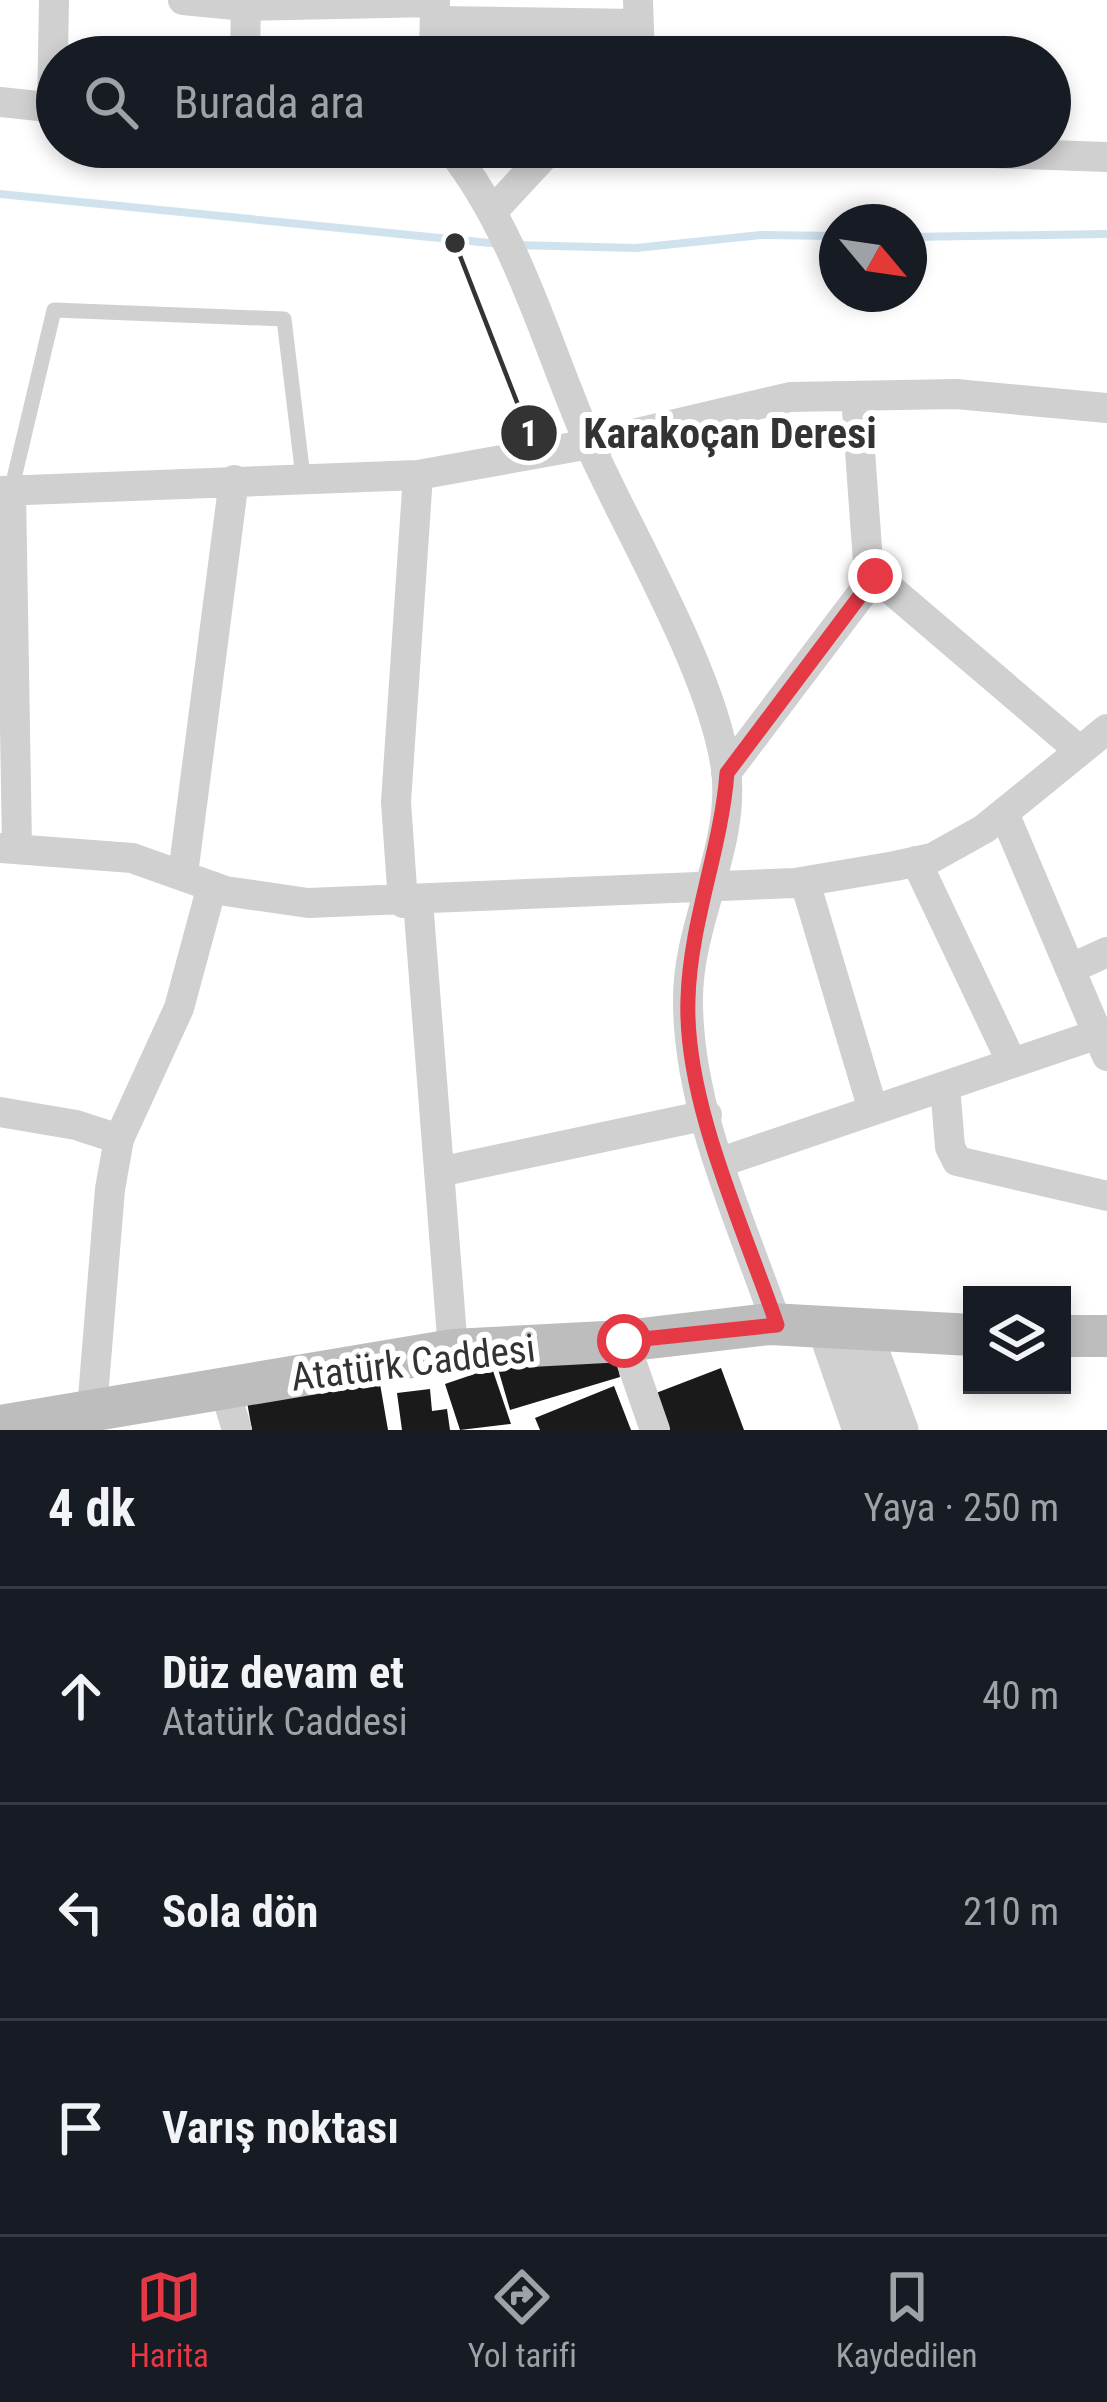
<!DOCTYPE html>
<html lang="tr">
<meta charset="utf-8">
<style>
:root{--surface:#171b24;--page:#20242c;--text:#f1f3f6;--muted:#9ea1a6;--line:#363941;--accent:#e63946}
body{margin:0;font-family:"Roboto Condensed",sans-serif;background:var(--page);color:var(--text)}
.controls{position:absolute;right:36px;bottom:36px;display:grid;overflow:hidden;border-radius:0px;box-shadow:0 6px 18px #0003}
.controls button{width:108px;height:108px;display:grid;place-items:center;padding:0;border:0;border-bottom:3px solid var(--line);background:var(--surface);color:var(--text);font:60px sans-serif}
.compass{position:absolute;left:819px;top:204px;width:108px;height:108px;border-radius:50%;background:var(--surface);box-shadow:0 6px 18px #0003;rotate:119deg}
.stop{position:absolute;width:36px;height:36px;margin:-27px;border:9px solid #e63946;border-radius:50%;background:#fff}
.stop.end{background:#e63946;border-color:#fff;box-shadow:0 3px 12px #0008}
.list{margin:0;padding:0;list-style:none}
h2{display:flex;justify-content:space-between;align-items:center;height:156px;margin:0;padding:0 48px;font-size:51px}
h2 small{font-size:39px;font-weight:400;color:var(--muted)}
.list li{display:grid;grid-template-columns:78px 1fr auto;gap:36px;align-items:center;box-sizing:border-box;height:216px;padding:0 48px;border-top:3px solid var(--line)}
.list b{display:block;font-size:45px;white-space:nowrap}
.list p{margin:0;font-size:39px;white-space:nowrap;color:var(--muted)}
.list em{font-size:39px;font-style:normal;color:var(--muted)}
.icon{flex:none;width:66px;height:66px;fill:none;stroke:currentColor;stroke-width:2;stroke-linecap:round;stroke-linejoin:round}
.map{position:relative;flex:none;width:1107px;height:1430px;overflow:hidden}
.search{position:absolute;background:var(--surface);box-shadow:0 6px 18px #0003;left:36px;right:36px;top:36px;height:132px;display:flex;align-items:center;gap:30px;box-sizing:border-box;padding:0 42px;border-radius:66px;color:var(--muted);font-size:45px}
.sheet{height:804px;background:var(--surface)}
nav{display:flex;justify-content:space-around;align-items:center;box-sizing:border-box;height:168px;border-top:3px solid var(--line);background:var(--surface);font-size:33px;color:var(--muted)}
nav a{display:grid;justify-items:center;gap:6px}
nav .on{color:var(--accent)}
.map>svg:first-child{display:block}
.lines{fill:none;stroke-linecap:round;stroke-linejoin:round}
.stream{stroke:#cfe2ee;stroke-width:8}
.building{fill:#1a1a1a}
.service{stroke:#d0d0d0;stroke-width:15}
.minor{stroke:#d0d0d0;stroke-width:30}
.tertiary{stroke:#d0d0d0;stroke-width:39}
.secondary{stroke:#bdbdbd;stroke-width:42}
.route{stroke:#e63946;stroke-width:15}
.labels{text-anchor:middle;stroke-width:12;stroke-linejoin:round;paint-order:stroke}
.street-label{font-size:39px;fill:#333;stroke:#fff}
.leader{fill:none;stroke:#333;stroke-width:4.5}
.callout-dot{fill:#333;stroke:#fff;stroke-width:4.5}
.mark-label{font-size:36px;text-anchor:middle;font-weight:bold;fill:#fff}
.callout-label{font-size:42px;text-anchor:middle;font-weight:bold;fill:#333;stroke:#fff;stroke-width:12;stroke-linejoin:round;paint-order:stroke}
</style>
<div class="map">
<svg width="1107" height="1430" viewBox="0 0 1107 1430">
<rect width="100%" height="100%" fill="#fff"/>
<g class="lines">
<path class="stream" d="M0,194l500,50
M909,237l198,-3
M515,245l121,3 125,-13 76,1"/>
</g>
<path class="building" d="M614,1343l6,34 -110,33 -14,-48z
M492,1368l19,56 -51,6 -15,-46z
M721,1368l23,62h-74l-14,-37z
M379,1378l9,52h-136l-5,-28z
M614,1386l17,44h-91l-5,-12z
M430,1389l2,22 15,-2 3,21h-48l-5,-37z"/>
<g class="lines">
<path class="service" d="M11,491l43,-181 230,9 19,158"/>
<path class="minor" d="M183,0l62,6 190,-4
M638,0l2,57
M435,21l203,3
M245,57l1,-57
M434,57l1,-51
M0,102l57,6
M52,108l2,-108
M449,147c70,88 98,202 143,303 41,90 121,225 134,319 10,77 -39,155 -38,232 0,110 54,222 89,324
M574,147l70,5 130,-5
M822,147l285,10
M493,211l59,-64
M856,396l12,166 7,14 205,175
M0,491l418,-16 172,-31 200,-47 166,-3 151,14
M11,491l6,356
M726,773l149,-197
M1004,813l103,243
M0,848l132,10 93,33 83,12 487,-20 100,-17 37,-8 52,-29 123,-100
M916,861l96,202
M183,874l51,-394
M805,882l68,228
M418,901l35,449
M403,903l-7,-101 22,-327
M1070,969l37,-17
M945,1086l5,61 7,14 150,35
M0,1112l76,13 43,14
M721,1162l377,-128
M439,1172l268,-57
M624,1341l31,89
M224,1387l13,43
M92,1410l18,-221 9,-50 60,-131 33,-122"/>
<path class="tertiary" d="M827,1329l35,101
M862,1331l37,99"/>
<path class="secondary" d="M1062,1336h45
M0,1426l453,-76 171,-9 146,-17 202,11"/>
</g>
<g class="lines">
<path class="route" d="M624,1341l153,-16c-33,-97 -93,-223 -89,-326 2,-77 33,-149 39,-226l148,-197"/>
</g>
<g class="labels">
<g class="street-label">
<text transform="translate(413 1362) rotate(-7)" y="14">Atatürk Caddesi</text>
</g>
</g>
<path class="leader" d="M455 243L529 433"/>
<g class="callout-dot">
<circle cx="455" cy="243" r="12"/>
<circle cx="529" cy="433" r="30"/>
</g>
<g class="mark-label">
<text x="529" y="446">1</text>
</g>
<g class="callout-label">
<text x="730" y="448">Karakoçan Deresi</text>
</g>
</svg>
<div class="controls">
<button><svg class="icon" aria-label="layers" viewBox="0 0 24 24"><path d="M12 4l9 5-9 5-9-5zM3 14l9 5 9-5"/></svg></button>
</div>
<svg class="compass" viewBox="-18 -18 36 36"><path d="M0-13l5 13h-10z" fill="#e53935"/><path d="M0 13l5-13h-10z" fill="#9ea1a6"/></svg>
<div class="stop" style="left:624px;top:1341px"></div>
<div class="stop end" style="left:875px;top:576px"></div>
<div class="search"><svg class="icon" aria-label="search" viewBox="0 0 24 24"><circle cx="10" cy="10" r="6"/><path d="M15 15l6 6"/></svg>Burada ara</div>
</div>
<section class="sheet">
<h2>4 dk<small>Yaya · 250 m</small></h2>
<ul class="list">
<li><svg class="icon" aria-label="ahead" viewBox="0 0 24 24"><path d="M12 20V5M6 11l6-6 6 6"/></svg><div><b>Düz devam et</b><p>Atatürk Caddesi</p></div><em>40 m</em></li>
<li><svg class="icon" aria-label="left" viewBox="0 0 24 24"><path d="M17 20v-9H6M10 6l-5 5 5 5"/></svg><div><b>Sola dön</b></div><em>210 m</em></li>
<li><svg class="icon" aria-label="arrive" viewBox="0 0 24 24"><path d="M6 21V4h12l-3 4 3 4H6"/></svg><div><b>Varış noktası</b></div></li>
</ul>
</section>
<nav>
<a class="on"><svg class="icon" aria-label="map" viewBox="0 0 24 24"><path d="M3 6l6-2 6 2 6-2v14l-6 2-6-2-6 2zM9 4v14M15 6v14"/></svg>Harita</a>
<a><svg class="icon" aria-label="directions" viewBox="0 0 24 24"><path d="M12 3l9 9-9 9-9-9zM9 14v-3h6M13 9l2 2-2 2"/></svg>Yol tarifi</a>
<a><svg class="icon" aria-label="saved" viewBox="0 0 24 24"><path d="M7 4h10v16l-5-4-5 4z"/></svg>Kaydedilen</a>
</nav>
